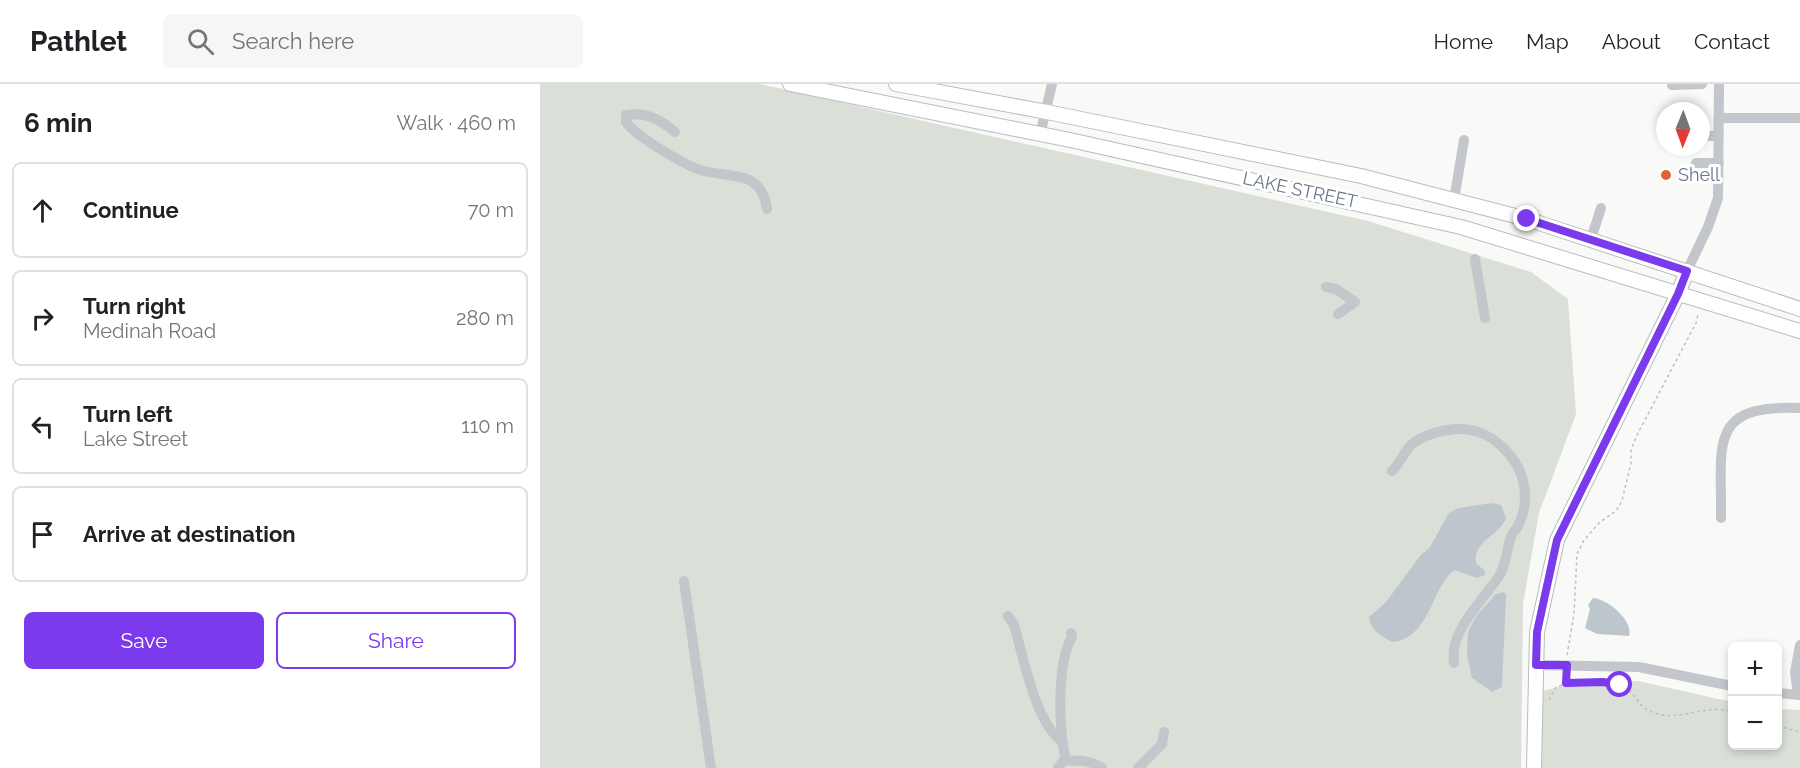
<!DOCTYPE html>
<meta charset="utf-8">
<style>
:root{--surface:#fff;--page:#f6f6f6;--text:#202124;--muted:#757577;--line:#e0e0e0;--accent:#7c3aed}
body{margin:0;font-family:Raleway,sans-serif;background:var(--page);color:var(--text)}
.controls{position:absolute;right:18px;bottom:18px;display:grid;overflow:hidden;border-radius:9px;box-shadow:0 3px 9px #0003}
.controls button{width:54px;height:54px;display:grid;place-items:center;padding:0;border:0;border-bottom:2px solid var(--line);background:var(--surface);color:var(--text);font:30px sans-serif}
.compass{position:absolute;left:1116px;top:18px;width:54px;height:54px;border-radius:50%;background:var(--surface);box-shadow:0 3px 9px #0003;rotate:181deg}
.stop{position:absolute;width:18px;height:18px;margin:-14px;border:4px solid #7c3aed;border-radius:50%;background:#fff}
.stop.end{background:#7c3aed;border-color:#fff;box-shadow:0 2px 6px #0008}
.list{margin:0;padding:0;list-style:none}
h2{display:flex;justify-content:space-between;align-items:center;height:78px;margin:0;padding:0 24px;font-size:26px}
h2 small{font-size:20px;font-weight:400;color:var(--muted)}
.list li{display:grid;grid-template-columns:39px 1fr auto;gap:18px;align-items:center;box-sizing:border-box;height:96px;margin:0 12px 12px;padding:0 12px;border:2px solid var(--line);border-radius:9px}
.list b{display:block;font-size:22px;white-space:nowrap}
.list p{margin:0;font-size:20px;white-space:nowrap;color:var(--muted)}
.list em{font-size:20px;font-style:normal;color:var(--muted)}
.actions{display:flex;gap:12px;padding:18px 24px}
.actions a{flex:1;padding:14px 0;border:2px solid var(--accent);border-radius:9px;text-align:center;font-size:21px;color:var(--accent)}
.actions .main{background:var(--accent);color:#fff}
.icon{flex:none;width:33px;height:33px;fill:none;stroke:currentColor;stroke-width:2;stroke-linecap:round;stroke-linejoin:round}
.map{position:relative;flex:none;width:1260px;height:684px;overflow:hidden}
header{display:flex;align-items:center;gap:36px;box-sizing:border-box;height:84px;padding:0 30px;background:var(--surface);border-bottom:2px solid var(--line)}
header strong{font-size:28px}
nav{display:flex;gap:33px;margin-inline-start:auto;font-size:21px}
.search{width:420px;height:54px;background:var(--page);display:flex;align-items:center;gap:15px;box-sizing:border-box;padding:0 21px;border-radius:9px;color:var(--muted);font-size:22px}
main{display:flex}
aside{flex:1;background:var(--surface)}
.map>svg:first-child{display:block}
.green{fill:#dae0d8}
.water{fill:#bdc6cc}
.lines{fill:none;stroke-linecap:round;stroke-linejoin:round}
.major-casing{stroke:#b8bcc0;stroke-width:16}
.path{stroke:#bdbfc2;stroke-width:1.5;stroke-dasharray:3 3;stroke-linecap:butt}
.minor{stroke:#c3c6ca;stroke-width:10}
.major{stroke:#fff;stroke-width:14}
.route{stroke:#7c3aed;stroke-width:8}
.poi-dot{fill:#dd6533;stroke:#fff;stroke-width:2}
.labels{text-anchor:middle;stroke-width:6;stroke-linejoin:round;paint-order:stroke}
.poi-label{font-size:18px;fill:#697887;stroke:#fff;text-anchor:start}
.street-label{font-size:18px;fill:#697887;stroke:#fff}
</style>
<header>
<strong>Pathlet</strong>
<div class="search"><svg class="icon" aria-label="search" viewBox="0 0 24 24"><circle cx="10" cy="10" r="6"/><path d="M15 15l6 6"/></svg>Search here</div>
<nav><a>Home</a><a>Map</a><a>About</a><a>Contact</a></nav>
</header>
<main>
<aside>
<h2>6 min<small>Walk · 460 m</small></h2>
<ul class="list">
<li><svg class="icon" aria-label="ahead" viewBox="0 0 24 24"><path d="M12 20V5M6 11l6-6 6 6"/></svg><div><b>Continue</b></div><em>70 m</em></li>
<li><svg class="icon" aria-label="right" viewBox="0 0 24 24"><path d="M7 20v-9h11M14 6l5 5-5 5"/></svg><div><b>Turn right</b><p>Medinah Road</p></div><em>280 m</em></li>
<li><svg class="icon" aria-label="left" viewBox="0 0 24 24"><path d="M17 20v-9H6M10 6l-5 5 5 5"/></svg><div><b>Turn left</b><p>Lake Street</p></div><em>110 m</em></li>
<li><svg class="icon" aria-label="arrive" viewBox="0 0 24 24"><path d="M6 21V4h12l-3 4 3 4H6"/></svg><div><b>Arrive at destination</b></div></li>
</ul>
<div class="actions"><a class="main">Save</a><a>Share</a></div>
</aside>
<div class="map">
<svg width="1260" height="684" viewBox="0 0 1260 684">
<rect width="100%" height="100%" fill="#f9f9f7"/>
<path class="green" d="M0,0h220l608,137 163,51 37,27 8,115 -37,99 -16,91 -2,164h-981z
M1098,597l94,21v44h46v-37l22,1v58h-261l-4,-75 42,-11z"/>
<path class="water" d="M952,419l9,2 5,13c-6,18 -33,22 -30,45l9,8v4l-8,3 -22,-8c-23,14 -24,68 -62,72 -10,-4 -23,-12 -24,-25l17,-15 34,-46 10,-9 19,-34 9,-5z
M963,508l3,2 -4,93 -10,5 -20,-14 -5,-23 1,-23 9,-17 19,-21z
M1053,514c15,1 41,23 36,38l-32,-2 -12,-6 5,-19 -2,-4z"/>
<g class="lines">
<defs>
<path id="major" d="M250,0l280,56 391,87 339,104
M356,0l151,28 314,64 166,43 273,90
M994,684l3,-136 20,-92 121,-246 9,-23"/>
</defs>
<use href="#major" class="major-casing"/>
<path class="path" d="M1027,571l7,-41 3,-60 7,-14 16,-18 16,-11 6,-10 9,-38v-13l6,-15 59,-112 2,-8
M1009,616l7,-13c19,-8 55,-10 72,3 11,9 11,18 27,23 26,9 50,-10 77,-1
M1238,642l22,6"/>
<path class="minor" d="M1132,1l30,-1
M1179,34h81
M135,48c-15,-13 -29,-20 -49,-17v7c11,15 51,38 69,46 30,13 66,-3 72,41
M500,51l12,-51
M1161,52h18
M1156,79h23
M914,116l10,-60
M1051,155l10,-31
M935,175l10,59
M1147,187l21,-44 10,-29 1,-114
M786,203l10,2 19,13 -17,12
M852,387c8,-7 11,-18 19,-26 11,-10 36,-17 51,-16 20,1 34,10 47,25 17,19 21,48 9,72 -2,4 -6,7 -7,11 -5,14 -4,26 -12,39 -16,25 -50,54 -45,87
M1181,434c1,-73 -14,-114 79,-110
M144,497l27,187
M468,532l6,9c10,33 20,94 47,116
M996,581l103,2 93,19
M1238,609l22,2
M1258,611l-3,-23 5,-27
M526,677c-7,-30 -10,-97 6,-124l-1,-4
M518,684l5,-7c12,-1 29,-1 39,7
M598,684l24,-24 2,-12"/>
<use href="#major" class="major"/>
</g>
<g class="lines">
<path class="route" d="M987,135l160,52 -9,23 -121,246 -20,92 -1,33h31l-1,18 37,-1 17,3"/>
</g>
<circle class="poi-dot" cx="1126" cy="91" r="6"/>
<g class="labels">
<g class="poi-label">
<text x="1138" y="97">Shell</text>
</g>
<g class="street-label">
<text transform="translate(760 106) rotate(12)" y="6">LAKE STREET</text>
</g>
</g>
</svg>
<div class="controls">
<button>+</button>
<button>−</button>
</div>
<svg class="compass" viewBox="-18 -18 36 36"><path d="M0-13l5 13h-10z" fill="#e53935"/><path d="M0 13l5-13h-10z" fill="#757577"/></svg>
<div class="stop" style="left:1080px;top:601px"></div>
<div class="stop end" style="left:987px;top:135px"></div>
</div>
</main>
